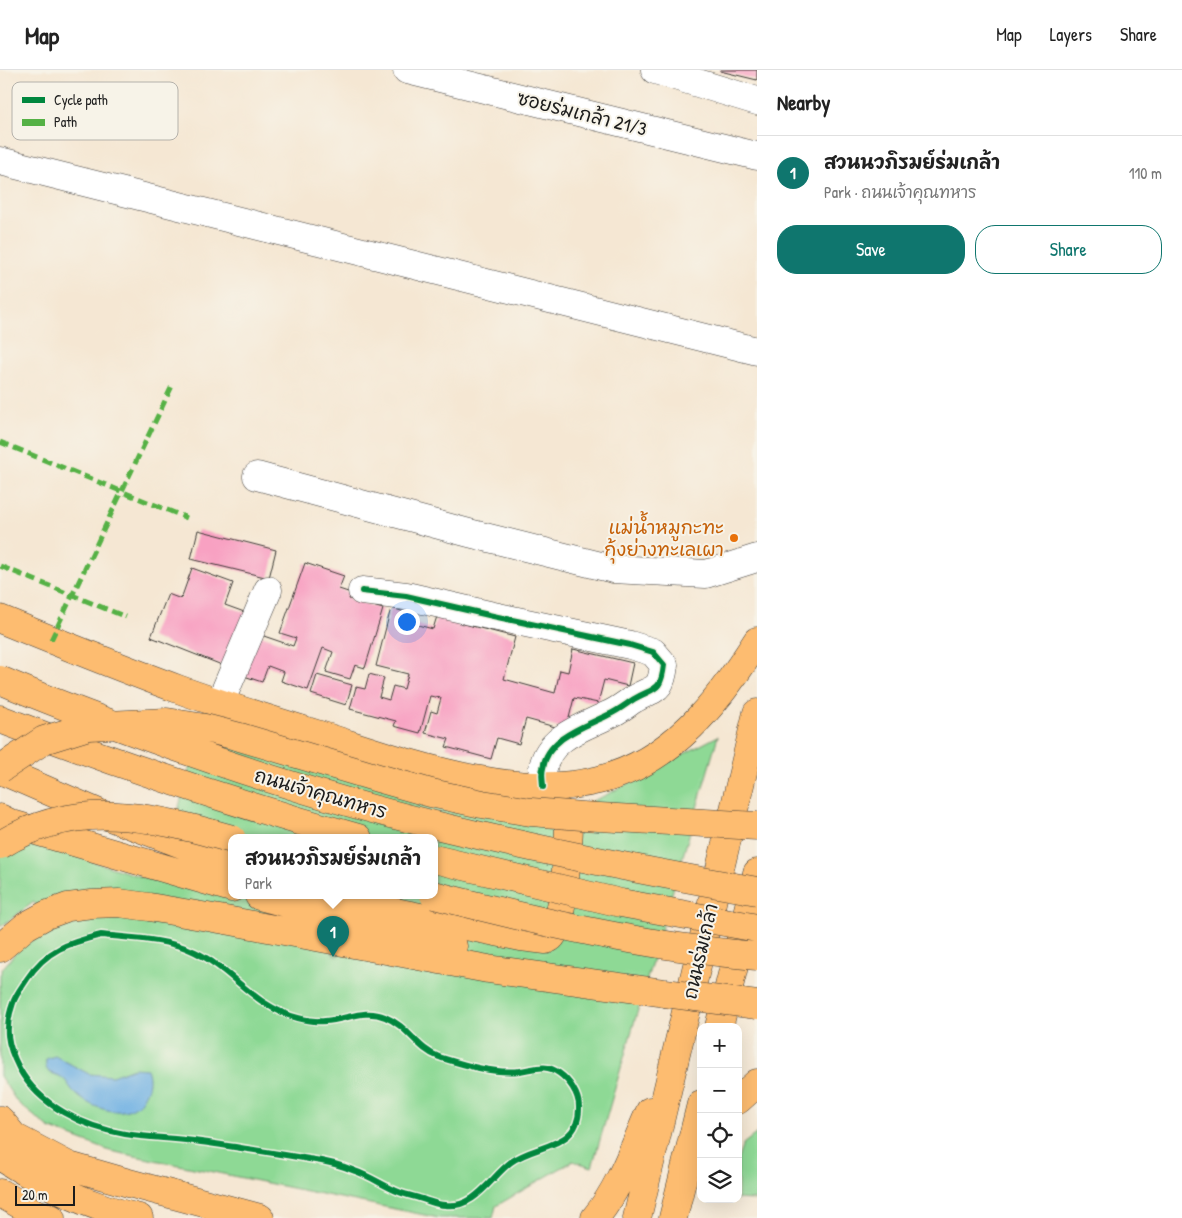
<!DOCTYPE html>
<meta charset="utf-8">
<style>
:root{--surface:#fff;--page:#f6f6f6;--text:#222;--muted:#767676;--line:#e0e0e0;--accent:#0f766e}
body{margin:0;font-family:"Patrick Hand","Playpen Sans Thai",sans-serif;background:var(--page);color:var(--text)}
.controls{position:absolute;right:15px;bottom:15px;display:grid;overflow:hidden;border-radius:10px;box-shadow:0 5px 20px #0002}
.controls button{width:45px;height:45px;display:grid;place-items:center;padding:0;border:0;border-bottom:1px solid var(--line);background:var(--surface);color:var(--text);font:25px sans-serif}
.scale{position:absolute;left:15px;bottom:12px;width:60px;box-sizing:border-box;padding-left:5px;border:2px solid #1c1c1c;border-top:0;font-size:14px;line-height:18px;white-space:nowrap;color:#1c1c1c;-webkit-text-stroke:4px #f7f3e8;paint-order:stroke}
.you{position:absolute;left:406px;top:551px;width:18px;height:18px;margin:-12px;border:4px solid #fff;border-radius:50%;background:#1a73e8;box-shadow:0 0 0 8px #1a73e833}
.badge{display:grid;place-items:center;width:32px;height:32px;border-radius:50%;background:var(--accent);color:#fff;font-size:16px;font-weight:700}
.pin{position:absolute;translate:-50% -41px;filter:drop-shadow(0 1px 2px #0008)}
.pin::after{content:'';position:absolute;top:26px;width:18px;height:15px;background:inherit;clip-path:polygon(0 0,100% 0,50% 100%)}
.popup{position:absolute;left:228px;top:764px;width:210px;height:65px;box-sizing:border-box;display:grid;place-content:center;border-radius:10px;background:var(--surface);filter:drop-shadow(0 1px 4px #0005);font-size:16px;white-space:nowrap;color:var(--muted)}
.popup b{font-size:19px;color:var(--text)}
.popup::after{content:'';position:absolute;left:50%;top:100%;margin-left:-10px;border:10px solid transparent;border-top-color:var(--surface)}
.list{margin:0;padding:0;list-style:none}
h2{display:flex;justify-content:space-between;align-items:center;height:65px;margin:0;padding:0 20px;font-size:21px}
h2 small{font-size:16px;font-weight:400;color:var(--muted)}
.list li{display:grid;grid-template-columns:32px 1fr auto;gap:15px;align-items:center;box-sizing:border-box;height:75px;padding:0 20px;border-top:1px solid var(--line)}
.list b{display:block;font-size:19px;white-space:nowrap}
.list p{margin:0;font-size:16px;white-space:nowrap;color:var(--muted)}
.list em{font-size:16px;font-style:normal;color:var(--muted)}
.actions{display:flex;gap:10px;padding:15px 20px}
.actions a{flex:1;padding:11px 0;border:1px solid var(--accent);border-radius:20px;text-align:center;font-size:18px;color:var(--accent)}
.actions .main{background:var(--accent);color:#fff}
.icon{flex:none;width:28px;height:28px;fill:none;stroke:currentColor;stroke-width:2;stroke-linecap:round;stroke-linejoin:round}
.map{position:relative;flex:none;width:757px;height:1148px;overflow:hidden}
header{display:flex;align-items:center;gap:30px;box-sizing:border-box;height:70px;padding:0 25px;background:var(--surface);border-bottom:1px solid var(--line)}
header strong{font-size:24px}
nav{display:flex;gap:28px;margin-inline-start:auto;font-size:18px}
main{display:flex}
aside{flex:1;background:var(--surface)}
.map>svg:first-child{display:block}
.green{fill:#8ed995;stroke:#557a58;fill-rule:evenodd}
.water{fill:#6eb0e3;stroke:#456680}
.building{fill:#f8a1c2}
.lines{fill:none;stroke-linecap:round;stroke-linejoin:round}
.minor-casing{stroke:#3d3a37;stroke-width:29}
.major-casing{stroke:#3d3a37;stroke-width:29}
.minor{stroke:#fff;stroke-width:28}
.major{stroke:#fdbc6f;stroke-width:28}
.major-bridge-casing{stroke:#3d3a37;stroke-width:29;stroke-linecap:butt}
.major-bridge{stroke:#fdbc6f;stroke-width:28}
.quiet{stroke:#55b145;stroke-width:5;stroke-dasharray:10 5;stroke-linecap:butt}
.cycleway-casing{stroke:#f7f3e8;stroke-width:9}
.cycleway{stroke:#00873e;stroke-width:6}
.food-dot{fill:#e8710a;stroke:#f7f3e8;stroke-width:2}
.labels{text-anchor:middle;stroke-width:4;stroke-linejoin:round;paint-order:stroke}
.street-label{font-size:19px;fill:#1c1c1c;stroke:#f7f3e8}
.food-label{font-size:19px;fill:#c56008;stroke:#f7f3e8;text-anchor:end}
.key{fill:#f7f3e8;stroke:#b5b2ab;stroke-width:1}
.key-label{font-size:14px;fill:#1c1c1c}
</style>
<header>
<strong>Map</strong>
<nav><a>Map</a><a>Layers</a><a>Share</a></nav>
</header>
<main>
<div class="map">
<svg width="757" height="1148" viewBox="0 0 757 1148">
<rect width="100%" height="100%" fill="#f7f3e8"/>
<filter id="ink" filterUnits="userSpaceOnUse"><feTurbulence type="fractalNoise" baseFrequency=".02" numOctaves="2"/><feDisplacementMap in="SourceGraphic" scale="10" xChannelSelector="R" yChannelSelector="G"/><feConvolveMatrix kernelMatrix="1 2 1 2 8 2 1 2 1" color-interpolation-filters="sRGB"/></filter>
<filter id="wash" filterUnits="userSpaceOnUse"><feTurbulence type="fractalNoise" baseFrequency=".0096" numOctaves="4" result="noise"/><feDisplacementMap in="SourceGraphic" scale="20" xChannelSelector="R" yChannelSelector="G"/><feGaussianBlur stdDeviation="1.12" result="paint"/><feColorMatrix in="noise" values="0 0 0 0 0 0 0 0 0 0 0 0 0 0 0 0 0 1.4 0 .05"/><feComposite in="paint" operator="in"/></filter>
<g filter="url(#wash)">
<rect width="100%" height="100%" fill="#f5e7d3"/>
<path class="green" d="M205,639l159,49 220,47 20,-9 114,-60 -126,431 -19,-6 -77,45 -3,12h-54l-329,-67 -61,-23 -32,-26 -17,-26v-101l3,-7 19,-23 31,-14 -19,-29 -34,25v-102l91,36 64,20 12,-29zM232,768h202v58h-202z
M757,1063v67l-28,-1h9v-41l5,-14z"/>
<path class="water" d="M55,986l34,18 23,2 22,-8 13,1c4,11 2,19 -4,29 -13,24 -52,11 -67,-4 -5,-4 -8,-11 -12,-15 -10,-8 -20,-2 -18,-20z"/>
<g id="blocks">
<path class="building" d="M720,0h37v10l-37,-9z
M198,460l78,20 -7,28 -78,-19z
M305,493l39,13 -5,13 12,4 -2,6 34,10 -18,59 -10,-3 -5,14 -24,-7 7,-20 -10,-4 -15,42 -27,-9 3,-9 -16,-6 -6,16 -21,-7 14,-42 38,13 3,-8 -16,-5z
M192,498l41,15 -8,22 22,8 -20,54 -76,-30 17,-43 13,5z
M391,538l21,6 -2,9 23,6 5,-16 23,6 -1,4 55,14 -11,42 51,14 5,-23 8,2 5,-23 60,14 -5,23 -24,-6 -6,23 -24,-5 -8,32 -40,-11 -7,25 -22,-6 -6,21 -45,-12 3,-8 -24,-6 6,-22 6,2 4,-15 -11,-2 -10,37 -26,-7 2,-5 -46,-12 6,-22 9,2 4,-15 15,4 -5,19 10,3 4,-14 11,3 4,-15 -32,-8z
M317,605l35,10 -6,20 -35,-11z"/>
</g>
</g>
<g filter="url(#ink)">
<use href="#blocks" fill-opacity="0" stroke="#3d3a37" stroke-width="1"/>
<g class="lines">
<defs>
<path id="minor" d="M407,0l350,86
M655,0l102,31
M0,91l757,190
M257,406l212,57 144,36 93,5 51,-16
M362,521l44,5 87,20 137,29 23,7 11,13c-3,27 -9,22 -30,34 -8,5 -16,12 -26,16 -24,12 -60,22 -65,53 -2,6 0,13 0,19
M220,633l48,-113"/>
<path id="major" d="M0,549c59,24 118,48 178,70 47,17 96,32 145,47 83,26 189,66 276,44 73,-18 120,-79 158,-139
M0,649c117,45 237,85 358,119
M0,700l99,43 133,50
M0,748l12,6 220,64
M259,826l194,50
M336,826l49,14 136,27 25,3c2,-1 5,-2 6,-4 11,-12 17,-96 17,-115l-6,-7 -16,-12
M0,878l26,-22 20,-11 22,-8 24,-3 27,-1 30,4 82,14 257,48 177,24
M719,957l38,-154
M738,1030l19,-17
M0,1050l14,17 55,29 56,16 135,36
M0,1086c42,28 90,51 139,62
M0,1123l33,19 18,6
M595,1148c25,-30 39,-71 55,-107
M637,1148l120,-505
M673,1148l28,-114"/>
</defs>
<use href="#minor" class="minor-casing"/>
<use href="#major" class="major-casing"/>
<use href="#minor" class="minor"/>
<use href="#major" class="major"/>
<defs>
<path id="major-bridge" d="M0,610c49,21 98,39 148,57 94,34 190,65 287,88 107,26 214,47 322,66
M0,699l44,-29 45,-14 78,-4 38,6 35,9 138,41 53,15 51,11 49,8 51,4 175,10
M0,775c77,-47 151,-29 232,-6
M434,789l187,44 136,25
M434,825c106,27 214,52 323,61
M665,923l92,12"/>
</defs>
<use href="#major-bridge" class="major-bridge-casing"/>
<use href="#major-bridge" class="major-bridge"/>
<path class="quiet" d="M0,372l187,76
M0,496l126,51
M51,570l121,-254"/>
<defs>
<path id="cycleway" d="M362,521l44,5 87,20 137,29 23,7 11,13c-3,27 -9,22 -30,34 -8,5 -16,12 -26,16 -24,12 -60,22 -65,53 -2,6 0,13 0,19
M101,865c28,3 68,4 94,17 38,18 59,55 103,66 8,2 19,4 27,3 21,-1 40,-13 60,-4 23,9 32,32 54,40 26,8 54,17 81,14 14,-2 26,-8 39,2 10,7 20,21 20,34 1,42 -42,36 -68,55 -21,16 -36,47 -66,43 -7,0 -14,-3 -20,-5 -9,-3 -18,-5 -26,-8 -15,-6 -29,-16 -44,-21 -14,-6 -31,-10 -46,-12 -36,-6 -72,-12 -108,-17 -25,-4 -51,-4 -76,-8 -41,-7 -86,-28 -106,-66 -12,-23 -15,-40 -6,-65 3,-9 9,-16 14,-24 19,-29 41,-36 74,-44z"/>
</defs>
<use href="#cycleway" class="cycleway-casing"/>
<use href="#cycleway" class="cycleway"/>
</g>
</g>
<circle class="food-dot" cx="734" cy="468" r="5"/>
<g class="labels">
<g class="street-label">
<text transform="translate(582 43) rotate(14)" y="7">ซอยร่มเกล้า 21/3</text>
<text transform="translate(321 723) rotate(16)" y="7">ถนนเจ้าคุณทหาร</text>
<text transform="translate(700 881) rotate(-77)" y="7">ถนนร่มเกล้า</text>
</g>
<g class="food-label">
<text x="724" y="464">แม่น้ำหมูกะทะ<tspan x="724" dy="22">กุ้งย่างทะเลเผา</tspan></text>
</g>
</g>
<rect x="12" y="12" width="166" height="58" rx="8" class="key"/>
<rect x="22" y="27" width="23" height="6" fill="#00873e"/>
<rect x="22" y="49" width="23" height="7" fill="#55b145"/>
<g class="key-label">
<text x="54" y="35">Cycle path</text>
<text x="54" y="57">Path</text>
</g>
</svg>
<div class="controls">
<button>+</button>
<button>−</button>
<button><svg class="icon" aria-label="locate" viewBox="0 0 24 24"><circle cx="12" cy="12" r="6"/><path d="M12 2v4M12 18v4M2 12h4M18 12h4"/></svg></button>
<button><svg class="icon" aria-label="layers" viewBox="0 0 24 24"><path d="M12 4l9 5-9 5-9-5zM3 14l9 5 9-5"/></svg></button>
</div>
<div class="scale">20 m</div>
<div class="you"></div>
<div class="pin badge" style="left:333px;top:887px">1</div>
<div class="popup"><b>สวนนวภิรมย์ร่มเกล้า</b>Park</div>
</div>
<aside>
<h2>Nearby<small></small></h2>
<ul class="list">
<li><span class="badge">1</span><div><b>สวนนวภิรมย์ร่มเกล้า</b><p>Park · ถนนเจ้าคุณทหาร</p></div><em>110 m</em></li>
</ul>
<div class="actions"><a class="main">Save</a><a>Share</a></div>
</aside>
</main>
